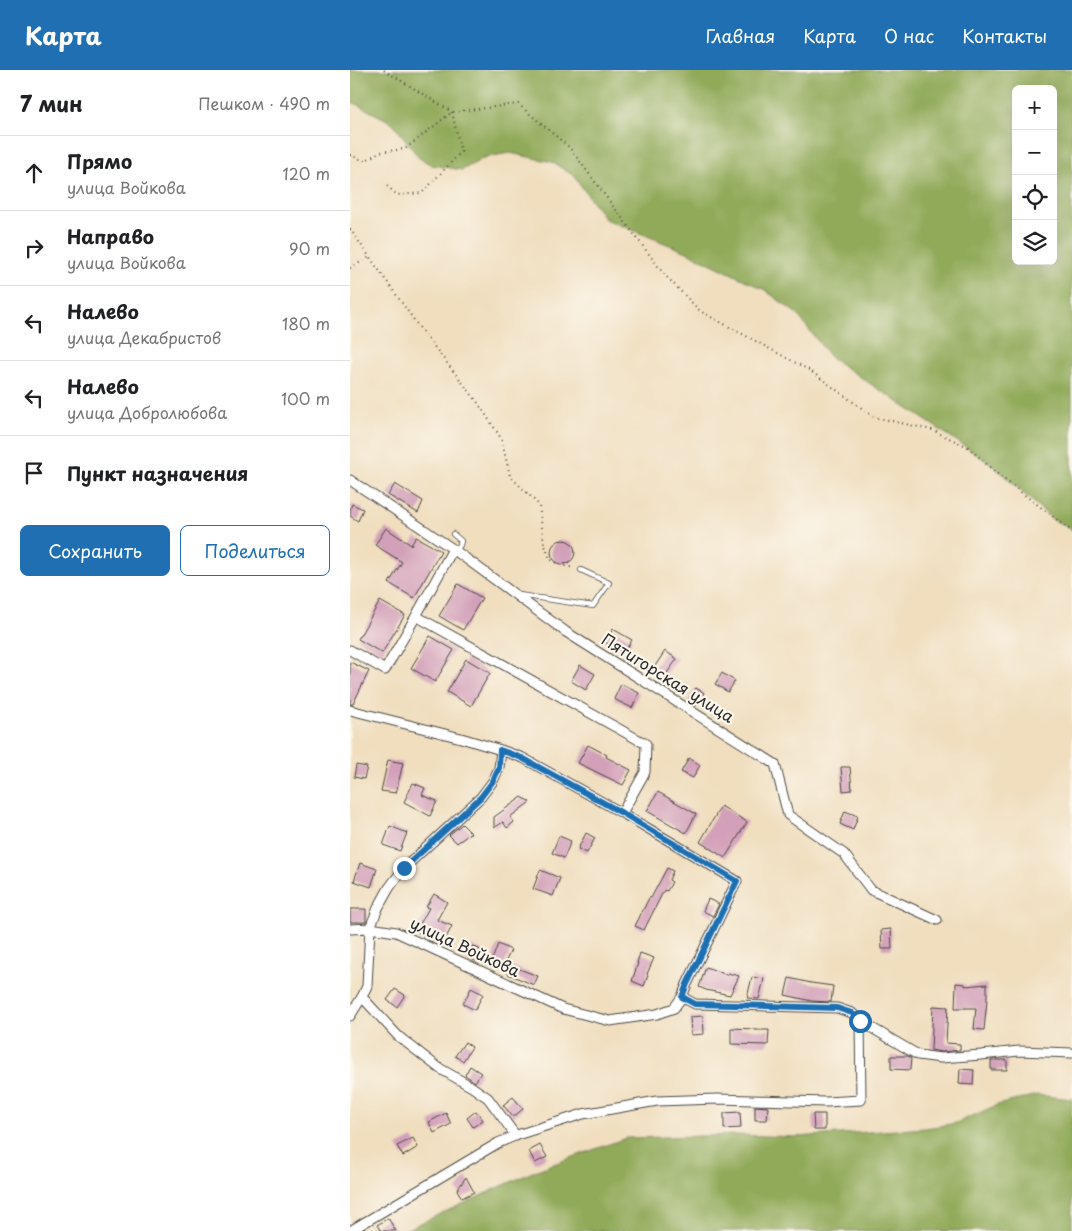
<!DOCTYPE html>
<html lang="ru">
<meta charset="utf-8">
<style>
:root{--surface:#fff;--page:#f6f6f6;--text:#202124;--muted:#757577;--line:#e0e0e0;--accent:#1f6fb2}
body{margin:0;font-family:"Playpen Sans",sans-serif;background:var(--page);color:var(--text)}
.controls{position:absolute;right:15px;top:15px;display:grid;overflow:hidden;border-radius:8px;box-shadow:0 5px 20px #0002}
.controls button{width:45px;height:45px;display:grid;place-items:center;padding:0;border:0;border-bottom:1px solid var(--line);background:var(--surface);color:var(--text);font:25px sans-serif}
.stop{position:absolute;width:15px;height:15px;margin:-11px;border:4px solid #1f6fb2;border-radius:50%;background:#fff}
.stop.end{background:#1f6fb2;border-color:#fff;box-shadow:0 1px 5px #0008}
.list{margin:0;padding:0;list-style:none}
h2{display:flex;justify-content:space-between;align-items:center;height:65px;margin:0;padding:0 20px;font-size:21px}
h2 small{font-size:16px;font-weight:400;color:var(--muted)}
.list li{display:grid;grid-template-columns:32px 1fr auto;gap:15px;align-items:center;box-sizing:border-box;height:75px;padding:0 20px;border-top:1px solid var(--line)}
.list b{display:block;font-size:19px;white-space:nowrap}
.list p{margin:0;font-size:16px;white-space:nowrap;color:var(--muted)}
.list em{font-size:16px;font-style:normal;color:var(--muted)}
.actions{display:flex;gap:10px;padding:15px 20px}
.actions a{flex:1;padding:11px 0;border:1px solid var(--accent);border-radius:8px;text-align:center;font-size:18px;color:var(--accent)}
.actions .main{background:var(--accent);color:#fff}
.icon{flex:none;width:28px;height:28px;fill:none;stroke:currentColor;stroke-width:2;stroke-linecap:round;stroke-linejoin:round}
.map{position:relative;flex:none;width:722px;height:1161px;overflow:hidden}
header{display:flex;align-items:center;gap:30px;box-sizing:border-box;height:70px;padding:0 25px;background:var(--accent);color:#fff}
header strong{font-size:24px}
nav{display:flex;gap:28px;margin-inline-start:auto;font-size:18px}
main{display:flex}
aside{flex:1;background:var(--surface)}
.map>svg:first-child{display:block}
.forest{fill:#91aa5a;stroke:#5e6a42;fill-rule:evenodd}
.building{fill:#d3a0b9}
.lines{fill:none;stroke-linecap:round;stroke-linejoin:round}
.service-casing{stroke:#494641;stroke-width:6}
.minor-casing{stroke:#494641;stroke-width:11}
.path{stroke:#494641;stroke-width:2;stroke-dasharray:1 4;stroke-linecap:butt}
.service{stroke:#fff;stroke-width:4.5}
.minor{stroke:#fff;stroke-width:9}
.route{stroke:#1f6fb2;stroke-width:6}
.labels{text-anchor:middle;stroke-width:4.5;stroke-linejoin:round;paint-order:stroke}
.street-label{font-size:16px;fill:#2b2b2b;stroke:#fbf7ec}
</style>
<header>
<strong>Карта</strong>
<nav><a>Главная</a><a>Карта</a><a>О нас</a><a>Контакты</a></nav>
</header>
<main>
<aside>
<h2>7 мин<small>Пешком · 490 m</small></h2>
<ul class="list">
<li><svg class="icon" aria-label="ahead" viewBox="0 0 24 24"><path d="M12 20V5M6 11l6-6 6 6"/></svg><div><b>Прямо</b><p>улица Войкова</p></div><em>120 m</em></li>
<li><svg class="icon" aria-label="right" viewBox="0 0 24 24"><path d="M7 20v-9h11M14 6l5 5-5 5"/></svg><div><b>Направо</b><p>улица Войкова</p></div><em>90 m</em></li>
<li><svg class="icon" aria-label="left" viewBox="0 0 24 24"><path d="M17 20v-9H6M10 6l-5 5 5 5"/></svg><div><b>Налево</b><p>улица Декабристов</p></div><em>180 m</em></li>
<li><svg class="icon" aria-label="left" viewBox="0 0 24 24"><path d="M17 20v-9H6M10 6l-5 5 5 5"/></svg><div><b>Налево</b><p>улица Добролюбова</p></div><em>100 m</em></li>
<li><svg class="icon" aria-label="arrive" viewBox="0 0 24 24"><path d="M6 21V4h12l-3 4 3 4H6"/></svg><div><b>Пункт назначения</b></div></li>
</ul>
<div class="actions"><a class="main">Сохранить</a><a>Поделиться</a></div>
</aside>
<div class="map">
<svg width="722" height="1161" viewBox="0 0 722 1161">
<rect width="100%" height="100%" fill="#fbf7ec"/>
<filter id="ink" filterUnits="userSpaceOnUse"><feTurbulence type="fractalNoise" baseFrequency=".02" numOctaves="2"/><feDisplacementMap in="SourceGraphic" scale="10" xChannelSelector="R" yChannelSelector="G"/><feConvolveMatrix kernelMatrix="1 2 1 2 8 2 1 2 1" color-interpolation-filters="sRGB"/></filter>
<filter id="wash" filterUnits="userSpaceOnUse"><feTurbulence type="fractalNoise" baseFrequency=".0096" numOctaves="4" result="noise"/><feDisplacementMap in="SourceGraphic" scale="20" xChannelSelector="R" yChannelSelector="G"/><feGaussianBlur stdDeviation="1.12" result="paint"/><feColorMatrix in="noise" values="0 0 0 0 0 0 0 0 0 0 0 0 0 0 0 0 0 1.4 0 .05"/><feComposite in="paint" operator="in"/></filter>
<g filter="url(#wash)">
<rect width="100%" height="100%" fill="#f0debf"/>
<path class="forest" d="M0,0h722v460l-20,-11 -62,-56 -160,-106 -33,-43 -32,-24 -78,-38 -82,-33 -31,-43 -22,-14 -42,-9 -24,4 -24,13 -30,-5 -13,-7 -26,-35 -43,-22zM666,19h37v172h-37z
M687,1025l35,4v132h-669l134,-61 89,-32 111,-3 60,2 129,-9 30,-5 41,-18z"/>
<g id="blocks">
<path class="building" d="M45,414l28,17 -5,12 -30,-18z
M2,434l11,5 -5,12 -8,-5v-6z
M36,458l25,17 5,-8 25,14 -27,47 -25,-15 13,-21 -27,-17z
M201 482a12 12 0 1 1 24 0a12 12 0 1 1-24 0Z
M108,514l24,14 -19,32 -24,-14z
M30,531l25,14 -23,38 -24,-14z
M263,559l19,11 -8,13 -19,-11z
M80,566l24,14 -19,32 -24,-14z
M315,581l12,8 -15,21 -11,-8z
M116,589l24,14 -19,33 -24,-14z
M0,592l19,9 -16,33h-3z
M230,595l15,9 -9,16 -15,-9z
M372,603l13,8 -7,11 -13,-8z
M271,614l18,9 -7,15 -18,-9z
M346,618l8,5 -8,13 -8,-5z
M238,675l19,10 -1,2 25,13 -8,15 -45,-22z
M339,688l11,7 -7,13 -12,-6z
M38,690l15,3 -7,30 -15,-2z
M6,695l11,2 -3,12 -10,-2z
M491,697h9l2,23 -9,1z
M63,713l12,5 -3,7 15,6 -7,15 -26,-14z
M308,722l38,22 -10,19 -39,-22z
M172,727l8,5 -20,15 4,5 -7,6 -4,-6 -9,6v-11z
M371,736l26,16 -22,36 -25,-16z
M495,741l13,5 -5,14 -13,-6z
M112,754l9,9 -14,10 -8,-8z
M40,756l17,7 -7,18 -17,-6z
M236,763l9,5 -8,15 -9,-4z
M209,766l12,5 -7,17 -12,-5z
M10,793l17,6 -6,18 -17,-6z
M317,798l6,3 -4,9 3,2 -5,9 -3,-1 -20,40 -9,-4 14,-28h2z
M190,800l20,8 -7,18 -20,-7z
M84,824l13,8 -10,18 15,6 -10,20 -14,-6v-1l-12,-8 13,-23 -3,-1z
M358,829l11,5 -6,12 -10,-5z
M0,839h16v13h-16z
M541,859l1,20h-10l-1,-19z
M148,874l13,6 -7,15 -12,-5z
M122,876l11,5 -5,11 -11,-5z
M290,883l14,5 -7,16 1,1 -4,11 -12,-5 6,-18h-1z
M161,896l27,10 -4,9 -26,-11z
M356,897l21,8 1,-2 11,3 -9,19 -24,-5 -7,-3z
M402,907l12,2 -5,20 -12,-1z
M439,908l22,5 22,3 -2,16 -19,-1 -27,-6z
M606,913l9,1v2l22,-2v16l-3,30 -10,-1 2,-21h-21z
M121,918l12,6 -8,16 -12,-6z
M45,919l10,6 -8,12 -10,-7z
M583,936l15,1 -2,36 14,1v6l-19,2 -10,-2z
M353,946l1,18 -13,1 -1,-18z
M381,958l24,1v1h14l-1,15 -37,-1z
M115,972l7,5 -9,14 -8,-5z
M541,986h17l3,2 -1,12 -19,-1z
M641,990h16v10h-16z
M120,996l11,7 -6,9 -10,-7z
M610,999l14,1 -1,15 -14,-1z
M163,1027l10,12 -10,8 -10,-12z
M405,1036l13,1 -1,13h-12z
M126,1041l7,9 -10,7 -6,-9z
M390,1042l1,16 -17,1v-16z
M96,1043l5,11 -17,9 -5,-11z
M463,1044h12v16h-11z
M63,1068l5,9 -15,9 -6,-10z
M190,1075l7,12 -12,6 -6,-12z
M116,1107l8,15 -12,6 -5,-8z
M38,1148l8,13h-15l-4,-6z"/>
</g>
</g>
<g filter="url(#ink)">
<use href="#blocks" fill-opacity="0" stroke="#494641" stroke-width="1"/>
<g class="lines">
<defs>
<path id="service" d="M103,464l8,7 -1,4 -5,6
M169,525l74,11 16,-23 -28,-13"/>
<path id="minor" d="M0,410l103,69 113,83 209,132 13,51 56,39 27,36 66,30
M66,546l37,-67
M0,580l35,20 31,-54 230,128 -1,28 -23,41
M0,640l111,28 40,12 22,8 99,55 115,68 -50,103 -5,13 13,7 142,4 15,5 8,8 58,34 23,3 40,-3 38,-4 53,2
M0,859l20,-1 26,4 167,77 47,12 47,-7 17,-6 8,-11
M12,927l36,39 41,32 33,19 16,11 28,38
M0,946l12,-19 5,-11 3,-58 8,-20 11,-20 15,-20 77,-71 12,-16 6,-13 2,-18
M0,1161l148,-88 19,-8 66,-21 74,-13 60,-2 109,3 35,-2 -1,-79"/>
</defs>
<use href="#service" class="service-casing"/>
<use href="#minor" class="minor-casing"/>
<path class="path" d="M34,0l68,42 9,40 -39,41 -25,2 -12,-11
M0,85l15,6 14,-9 26,-3 47,-37 66,-8 51,43 94,126 37,38 109,59 65,47 58,13 36,17 33,30 71,54
M0,159l71,101 55,70 25,38 9,38 29,29 5,38 6,16 8,5 16,4
M0,198l20,-11"/>
<use href="#service" class="service"/>
<use href="#minor" class="minor"/>
</g>
</g>
<g class="lines" filter="url(#ink)">
<path class="route" d="M54,798l77,-71 12,-16 6,-13 1,-18 22,8 100,55 115,68 -50,103 -5,13 13,7 142,4 15,5 8,8"/>
</g>
<g class="labels">
<g class="street-label">
<text transform="translate(318 608) rotate(32)" y="6">Пятигорская улица</text>
<text transform="translate(115 877) rotate(25)" y="6">улица Войкова</text>
</g>
</g>
</svg>
<div class="controls">
<button>+</button>
<button>−</button>
<button><svg class="icon" aria-label="locate" viewBox="0 0 24 24"><circle cx="12" cy="12" r="6"/><path d="M12 2v4M12 18v4M2 12h4M18 12h4"/></svg></button>
<button><svg class="icon" aria-label="layers" viewBox="0 0 24 24"><path d="M12 4l9 5-9 5-9-5zM3 14l9 5 9-5"/></svg></button>
</div>
<div class="stop" style="left:510px;top:951px"></div>
<div class="stop end" style="left:54px;top:798px"></div>
</div>
</main>
